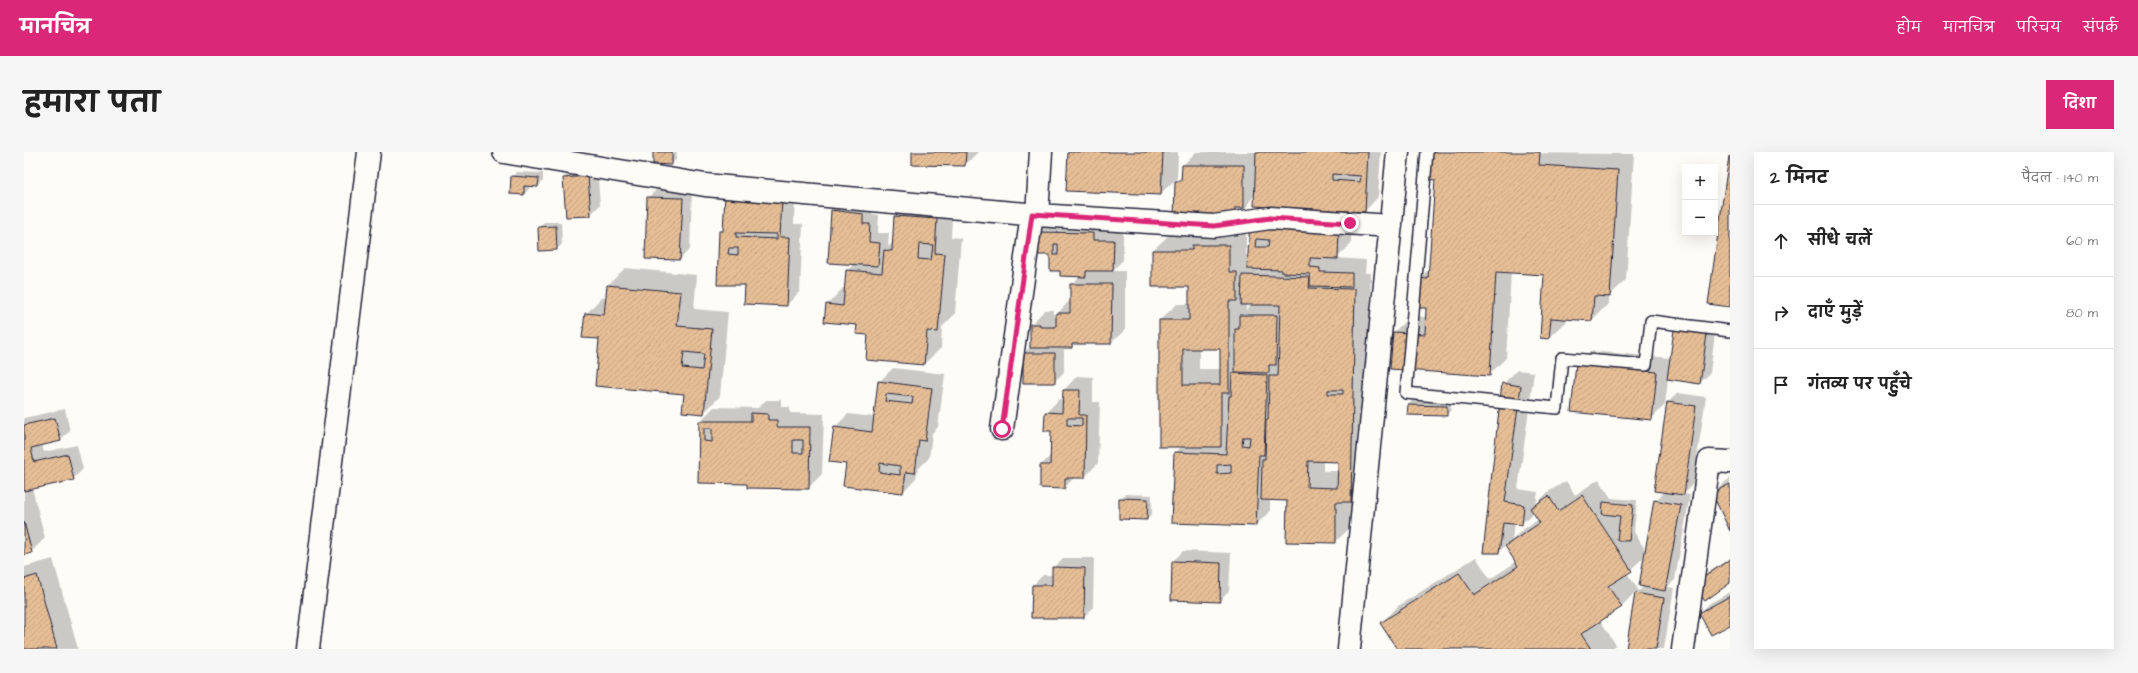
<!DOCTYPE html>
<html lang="hi">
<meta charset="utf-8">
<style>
:root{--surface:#fff;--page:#f6f6f6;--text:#222;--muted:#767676;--line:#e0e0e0;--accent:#db2777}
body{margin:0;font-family:"Architects Daughter","Playpen Sans Deva",sans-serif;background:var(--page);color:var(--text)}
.controls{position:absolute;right:12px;top:12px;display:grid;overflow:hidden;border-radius:0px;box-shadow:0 4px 16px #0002}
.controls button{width:36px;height:36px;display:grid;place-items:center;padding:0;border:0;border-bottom:1px solid var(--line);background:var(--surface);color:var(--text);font:20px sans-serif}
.stop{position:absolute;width:12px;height:12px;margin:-9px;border:3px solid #db2777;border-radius:50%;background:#fff}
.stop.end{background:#db2777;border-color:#fff;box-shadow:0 1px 4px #0008}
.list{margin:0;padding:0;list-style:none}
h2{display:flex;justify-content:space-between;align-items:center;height:52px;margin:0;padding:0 16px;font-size:17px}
h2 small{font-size:13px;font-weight:400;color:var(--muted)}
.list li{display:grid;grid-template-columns:26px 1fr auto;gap:12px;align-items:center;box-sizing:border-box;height:72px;padding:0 16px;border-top:1px solid var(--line)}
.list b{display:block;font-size:15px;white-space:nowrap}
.list em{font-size:13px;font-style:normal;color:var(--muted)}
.icon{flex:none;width:22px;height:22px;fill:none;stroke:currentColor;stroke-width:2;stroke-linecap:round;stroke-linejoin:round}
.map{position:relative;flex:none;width:1706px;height:497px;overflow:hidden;border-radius:0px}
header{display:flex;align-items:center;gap:24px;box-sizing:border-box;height:56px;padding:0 20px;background:var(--accent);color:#fff}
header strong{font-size:19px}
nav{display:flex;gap:22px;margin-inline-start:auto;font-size:14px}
.intro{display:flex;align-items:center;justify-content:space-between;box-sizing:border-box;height:96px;padding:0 24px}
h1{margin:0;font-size:28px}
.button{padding:10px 18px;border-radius:0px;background:var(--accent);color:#fff;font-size:14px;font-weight:700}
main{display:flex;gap:24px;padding:0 24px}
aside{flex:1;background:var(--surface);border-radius:0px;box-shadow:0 4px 16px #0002}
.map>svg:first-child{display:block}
.shadow{fill:#0003;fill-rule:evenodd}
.building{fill:url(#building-hatch);stroke:#22223b;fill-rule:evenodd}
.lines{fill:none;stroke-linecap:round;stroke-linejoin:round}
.service-casing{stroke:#22223b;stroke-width:14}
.minor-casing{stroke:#22223b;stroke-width:25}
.tertiary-casing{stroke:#22223b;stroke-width:25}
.service{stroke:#fdfcf7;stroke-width:11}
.minor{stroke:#fdfcf7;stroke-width:22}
.tertiary{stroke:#fdfcf7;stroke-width:22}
.route{stroke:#db2777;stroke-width:5}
</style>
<header>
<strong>मानचित्र</strong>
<nav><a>होम</a><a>मानचित्र</a><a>परिचय</a><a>संपर्क</a></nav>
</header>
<div class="intro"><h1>हमारा पता</h1><a class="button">दिशा</a></div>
<main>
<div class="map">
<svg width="1706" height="497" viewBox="0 0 1706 497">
<defs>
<pattern id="building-hatch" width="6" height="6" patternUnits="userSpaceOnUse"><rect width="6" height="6" fill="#e6be96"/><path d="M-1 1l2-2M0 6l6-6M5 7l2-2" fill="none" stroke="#c5a382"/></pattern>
</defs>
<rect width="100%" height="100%" fill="#fdfcf7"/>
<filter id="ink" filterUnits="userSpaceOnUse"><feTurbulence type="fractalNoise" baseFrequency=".025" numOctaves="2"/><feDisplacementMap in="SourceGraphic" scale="8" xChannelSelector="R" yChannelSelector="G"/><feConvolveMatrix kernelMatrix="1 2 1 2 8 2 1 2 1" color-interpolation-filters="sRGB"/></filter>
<g filter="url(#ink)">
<path class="shadow" d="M630,0h23l-1,7 -4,5z
M889,0h65l-13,13z
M1045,0h109l-1,29 6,-6v-10l13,-13h185l-3,45 -13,14 -38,-2 -1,7h26l-1,28 -14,14 29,2 -1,13h6l-4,211 -15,14v28l-17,16 -47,-42 -18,-1v12l-14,14 -81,-72 7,-7 -22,-126 17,-16h13v-18l-37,-36 17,-16 76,-5v26h3l2,-33 49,-13v-1l-45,-13 -6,7v3l-14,14 -60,-1 1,-39 -16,15zM1222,152h6l-6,6zM1175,196h22v21h-22zM1299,308l16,1 -1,10h-15z
M1405,0l205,2 -8,126 -17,16v7l-17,17 -26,-2v4l-17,16 -4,-64 -34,-2 -5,86 -17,17 -95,-43 16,-16 17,1v-10l-8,-28 11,-11 6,-89z
M573,15l3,38 -10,10 -26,-37 10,-10z
M493,20l26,1v8l-5,5h-9v3l-5,5 -12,-17z
M771,32l-1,40h9l-3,67 -13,14 -41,-21h-28l2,-52z
M634,36l34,1 -2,60 -10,10 -32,-61z
M818,48l31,4 -1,10 7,1 -1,18h11l-1,14 5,-5 2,-26 17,-16 41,3 -2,34 10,1 -6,76 -13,13 -1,21 -17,16 -55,-30 -11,-10 -31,-19 16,-17h3l1,-17 7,-7 -25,-2 3,-52z
M520,70h17l1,22 -5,5 -18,-22z
M1023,71h55v8h21v29l-11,11h13v59l-14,13h-35l-4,4h-8v25l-10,10 -30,-29 7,-7v-22l14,-14h8v4h4l14,-15v-14l9,-9 -19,-6 -24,-37z
M601,116l72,7 -3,34 34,3 -8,84 -16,17 -19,-20 -85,-55 -14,-24 16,-17h5l1,-12z
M1661,169l31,4 -6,48 -10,10 -32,-5 -3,27 -14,14 -74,-55 13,-13 81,7 4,-27z
M869,216l52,6 -7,53 -6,6 -3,25 -11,11 -2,9 -13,14 -56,-29 -13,-35 14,-14 26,3 5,-35z
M1493,218l17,2 -16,117 20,3 -2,12 12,-12 18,-11 9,14 24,-16 12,19 26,2 -3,32 12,19 9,-50 10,-10 3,-89 10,-9 28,4 -13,87 -10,10 7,1 -15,85 -8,7 7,1 -10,61h-37l9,-58 -14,15 -22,14 16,25 -4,4h-213l-17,-26 16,-17 78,-49 14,22 26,-17 -11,-17 -6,7 4,-168zM1510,360l5,7 -17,11 -10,10 2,-17 7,1zM1621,404l-1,30 -5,5 -12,-18z
M1053,224l16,1v25h7l-2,61 -13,14h-10l-11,11 -23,-23 10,-10 1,-25 -6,-17 13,-14h5v-9z
M742,248h15v7h9v6l34,1 -2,60 -14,14 -60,-5 -49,-1 1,-61 14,-14 44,1z
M1389,248l38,1v9l-5,5 -38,-10z
M41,257l5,22 -10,9 -18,4 2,8 33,-7 6,24 -10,10 -41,9 13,50 -14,14 -7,2v-136z
M1706,326v51l-17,-36z
M1101,342l27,1v19l-5,5 -27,-20z
M1159,399l48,2 -2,38 -9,10 -47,-40z
M1039,406h31l-1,50 -9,9 -51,-32 10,-10h10v-7z
M1706,406v24l-35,3 9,-10z
M29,407l25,90h-54v-82z
M1706,440v32l-30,-11 10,-10z"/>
<path class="building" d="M629,0h19v13l-19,-1z
M888,0h54l-1,14 -53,-1z
M1044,0h95l-2,43 -95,-4z
M1232,0h112l-3,60 -111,-6zM1308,22l29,2 -1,6 -28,-2z
M1404,0h112l-1,13 79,5 -8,127 -16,-1 -2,25 -41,-3 -2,21 -9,-1 4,-63 -48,-3 -6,104 -100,-7 3,-37 32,2 1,-26h-9l1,-30 10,1 7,-99 -9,-1z
M1705,4l1,1v150l-22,-3z
M1158,13h62v43h-9v12l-61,-1 1,-38h6z
M487,24l28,2 -1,9 -14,-1v9l-14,-1z
M564,24l3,40 -25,1 -3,-39z
M701,43l57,3 -2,39h10l-3,69 -43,-2 1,-19h-28l2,-54h4zM712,81l41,1v5l-41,-2zM705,96h9v7l-10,-1z
M623,45l36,1 -3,62 -35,-1z
M807,58l32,4v10h7l-1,18 11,1 -2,23 -50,-3z
M870,64l43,3 -2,34 10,1 -7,78 -11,-1 -3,34 -58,-5 2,-25 -12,-1 1,-9 -33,-3 2,-18 17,2 3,-36 36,3 2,-23 8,1zM895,92l14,1 -2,15 -13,-1z
M1226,70l89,8 -1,29 -28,-1v9l10,1v4l32,1v14l-42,-1v-12l-28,-1v-3l-35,-1zM1232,87l13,1 -1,7h-13z
M532,74l1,24 -18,1 -1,-24z
M1012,80l57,1v7h21l-1,31h-27v6l-26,-1v-5h-10v-16h-14zM1030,92h4v11h-4z
M1168,93h37v27h8v29h-8v92h-8v54h-62v-127h30v-33h-37v-37h40zM1159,197h37v36h-37z
M1218,123l68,2 -1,11 46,1 -4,213h-15v41l-50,-1 1,-41 -26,-1 1,-41h3l1,-39h2l1,-44h9l2,-71h-39zM1304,238h15v4h-15zM1284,309l30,1 -1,26 -30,-1z
M1046,132h42l-1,60h-39v4h-42v-24h10v3h16v-14h14z
M583,133l74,7 -4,34 35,3 -8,85 -22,-2 2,-18 -89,-8 4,-47 -17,-1 3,-25 19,2zM660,200l20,2 -2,16 -20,-2z
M1215,163h38l-1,50h-7v8l-34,-1v-43h4z
M1650,178l33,4 -7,50 -33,-5z
M999,201h32v30h-32z
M1552,212l81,8 -5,48 -81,-8z
M1208,221l35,2 -3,80h-5l-3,71 -85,-3 3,-71 52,2 3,-58h2zM1219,285h7l-1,9 -7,-1zM1207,312v9l-14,1v-9z
M854,229l54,7 -7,53 -6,-1 -4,33 -9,-1 -3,21 -60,-7 3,-22 -17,-2 5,-35 38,5zM862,242l27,3 -1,7 -27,-3zM856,311l20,3v9l-21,-3z
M1478,231l19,3 -16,116 19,3 -2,20 -19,-2 -4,30h-16z
M1039,238h17l-1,25h7l-1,63h-20v11l-25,-1v-23h10l1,-34h-7l1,-19 17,1zM1043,266h15v8l-15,-1z
M1643,250l29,4 -12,89 -30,-4z
M1384,253l39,1v10l-40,-1z
M727,261l17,1v6h9v7h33l-1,62 -62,-1v-4l-49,-1 1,-62h52zM680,276h8v14l-8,-1zM769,288h10v13h-10z
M31,266l6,23 -30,7 3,14 34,-8 6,26 -50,11v-66z
M1706,332v47l-18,-38z
M1558,343l50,76 -24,15 14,21 -41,27 10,15h-194l-17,-26 79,-50 15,22 44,-29 -13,-20 35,-23 -10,-15 19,-12 9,15z
M1095,346l29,1 -1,21 -28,-1z
M1630,348l27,5 -16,86 -26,-5z
M1579,350l30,3 -4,36 -12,-1 3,-24 -18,-2z
M0,370l8,31 -8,2z
M1706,407v24l-25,18 -12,-16z
M1148,409l49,2 -1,39 -49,-2z
M1028,415l33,1 -1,50h-53l1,-33h20z
M13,423l20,74h-33v-70z
M1611,441l29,5 -8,51h-30z
M1706,444v29l-19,10 -12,-22z"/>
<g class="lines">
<defs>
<path id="service" d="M1403,0l-21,241 151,15 5,-50 84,7 5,-44 79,10"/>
<path id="minor" d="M480,0l201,33 332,30 177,11 56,-8 121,8
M1013,63l4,-63
M978,277l30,-215
M1325,497l49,-497
M1659,497l26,-188 21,1"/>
<path id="tertiary" d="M284,497l61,-497"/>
</defs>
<use href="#service" class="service-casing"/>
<use href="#minor" class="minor-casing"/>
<use href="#tertiary" class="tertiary-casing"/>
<use href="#service" class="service"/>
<use href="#minor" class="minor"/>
<use href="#tertiary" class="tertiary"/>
</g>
</g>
<g class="lines" filter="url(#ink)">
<path class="route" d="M978,277l30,-215 182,12 56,-8 80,5"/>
</g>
</svg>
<div class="controls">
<button>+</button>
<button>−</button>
</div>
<div class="stop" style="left:978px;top:277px"></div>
<div class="stop end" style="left:1326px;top:71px"></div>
</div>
<aside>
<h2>2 मिनट<small>पैदल · 140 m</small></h2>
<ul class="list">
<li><svg class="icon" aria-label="ahead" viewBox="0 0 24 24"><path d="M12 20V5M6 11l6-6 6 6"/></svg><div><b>सीधे चलें</b></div><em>60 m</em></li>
<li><svg class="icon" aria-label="right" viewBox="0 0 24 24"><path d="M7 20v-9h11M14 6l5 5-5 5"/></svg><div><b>दाएँ मुड़ें</b></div><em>80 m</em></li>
<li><svg class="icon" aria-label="arrive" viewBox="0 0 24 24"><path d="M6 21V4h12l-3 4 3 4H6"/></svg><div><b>गंतव्य पर पहुँचे</b></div></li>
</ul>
</aside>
</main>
